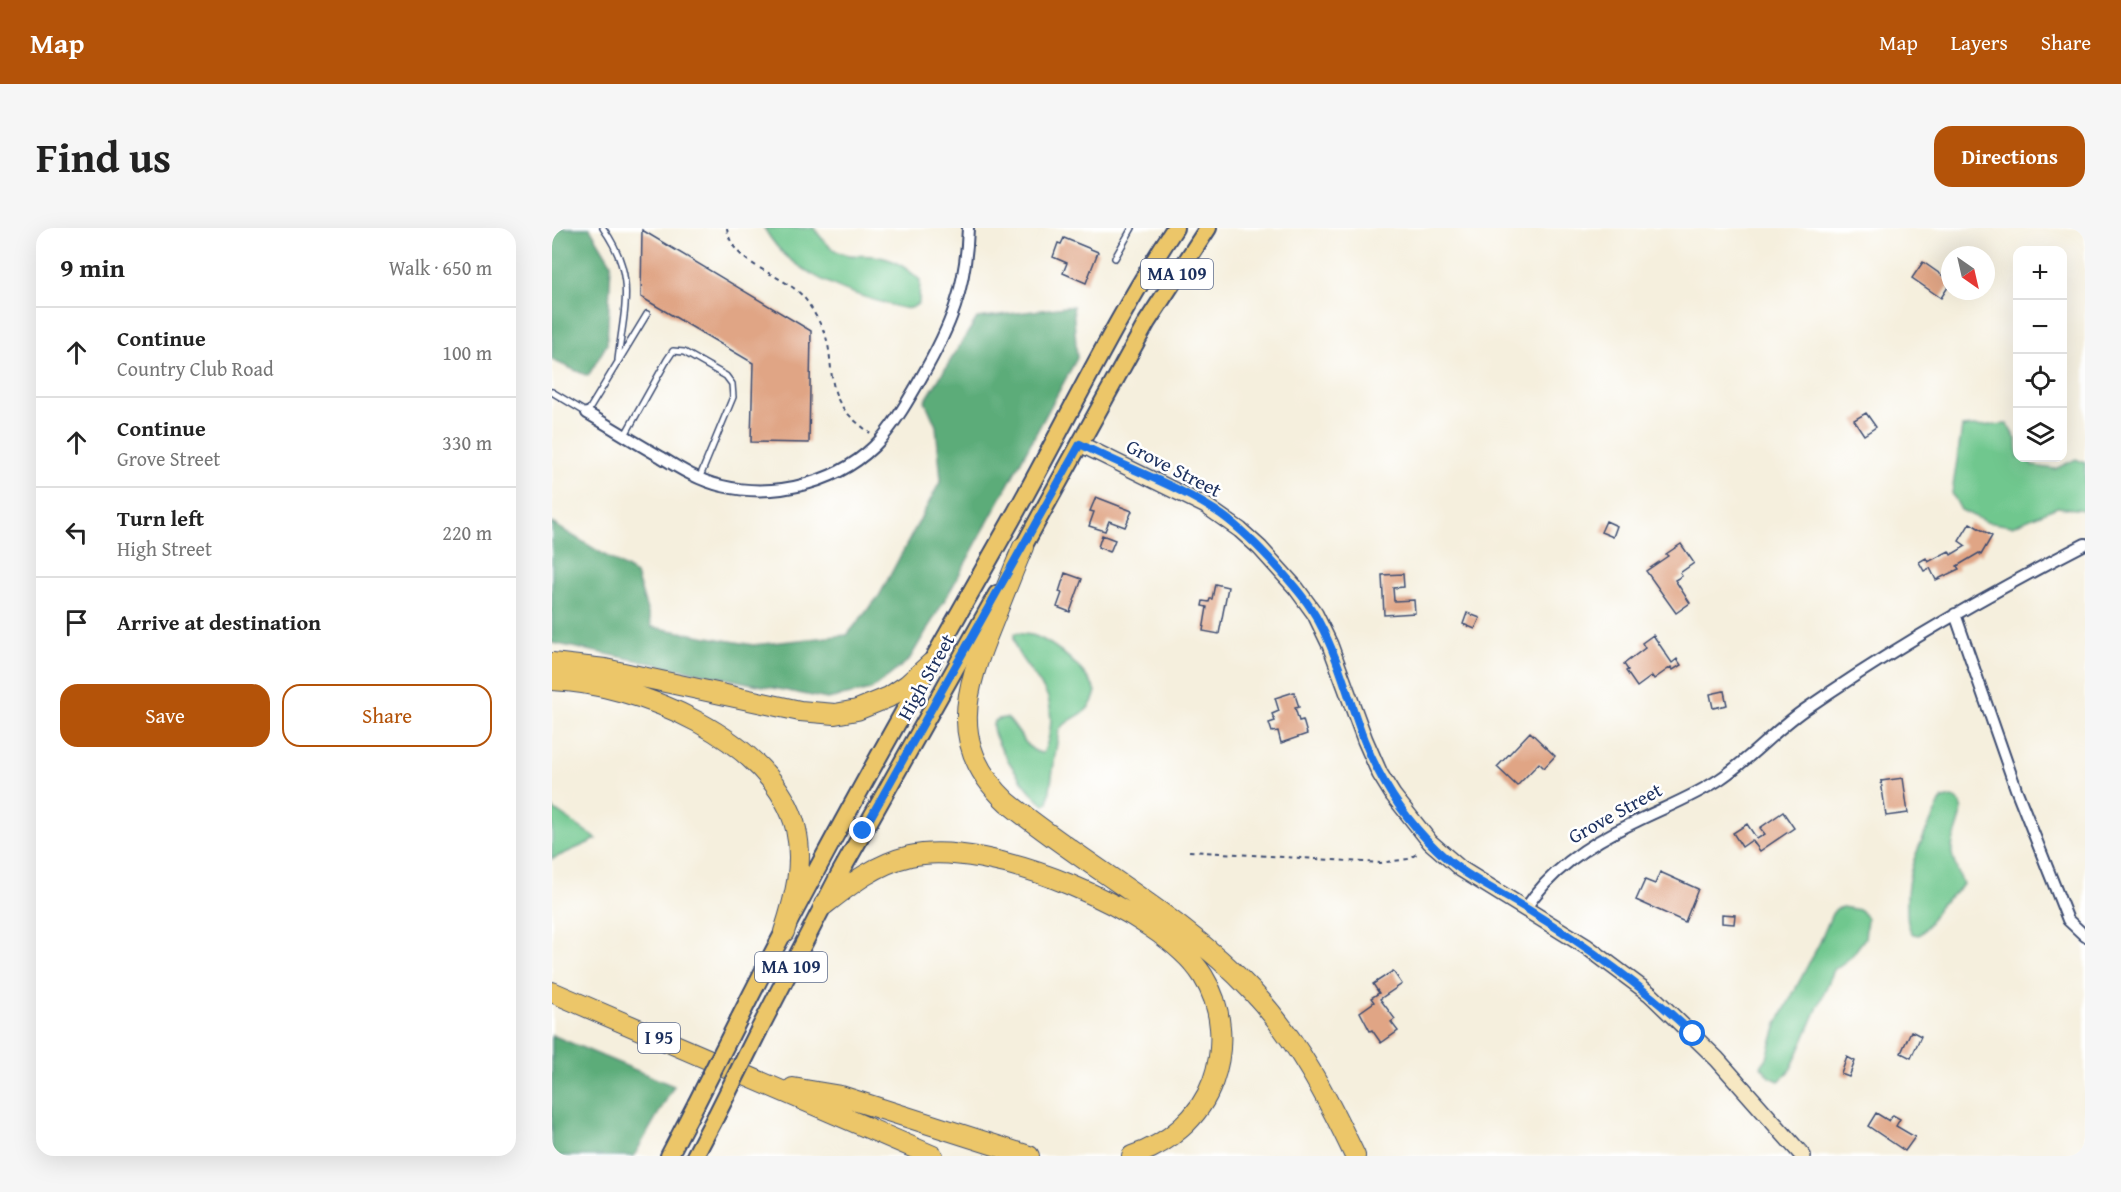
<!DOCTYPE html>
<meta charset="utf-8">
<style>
:root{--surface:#fff;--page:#f6f6f6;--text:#222;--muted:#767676;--line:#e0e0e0;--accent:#b45309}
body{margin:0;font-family:"Gentium Book Plus",serif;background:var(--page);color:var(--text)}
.controls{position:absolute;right:18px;top:18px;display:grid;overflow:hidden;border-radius:12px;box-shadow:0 6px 24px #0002}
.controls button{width:54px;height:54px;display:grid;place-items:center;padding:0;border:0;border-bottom:2px solid var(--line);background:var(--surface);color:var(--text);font:30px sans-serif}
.compass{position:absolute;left:1389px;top:18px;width:54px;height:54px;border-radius:50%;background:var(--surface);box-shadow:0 6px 24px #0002;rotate:146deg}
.stop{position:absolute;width:18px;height:18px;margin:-14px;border:4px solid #1a73e8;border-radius:50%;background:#fff}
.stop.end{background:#1a73e8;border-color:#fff;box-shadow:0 2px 6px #0008}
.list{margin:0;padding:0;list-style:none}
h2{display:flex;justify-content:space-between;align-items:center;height:78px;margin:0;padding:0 24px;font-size:26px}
h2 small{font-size:20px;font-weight:400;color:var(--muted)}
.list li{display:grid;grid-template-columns:39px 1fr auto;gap:18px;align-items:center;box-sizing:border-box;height:90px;padding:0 24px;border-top:2px solid var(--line)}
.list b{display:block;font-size:22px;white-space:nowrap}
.list p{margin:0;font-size:20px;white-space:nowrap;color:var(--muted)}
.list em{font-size:20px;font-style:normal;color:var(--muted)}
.actions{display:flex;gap:12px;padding:18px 24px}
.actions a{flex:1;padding:14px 0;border:2px solid var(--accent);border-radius:18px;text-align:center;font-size:21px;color:var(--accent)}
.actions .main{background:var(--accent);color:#fff}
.icon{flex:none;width:33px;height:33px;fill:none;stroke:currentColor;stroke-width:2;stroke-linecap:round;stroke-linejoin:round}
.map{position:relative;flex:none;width:1533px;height:928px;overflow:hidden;border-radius:18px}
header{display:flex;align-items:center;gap:36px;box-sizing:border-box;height:84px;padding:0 30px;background:var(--accent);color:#fff}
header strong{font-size:28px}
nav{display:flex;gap:33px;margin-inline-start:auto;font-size:21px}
.intro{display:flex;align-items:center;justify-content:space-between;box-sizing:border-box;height:144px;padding:0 36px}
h1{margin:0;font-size:42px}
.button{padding:15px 27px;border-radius:18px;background:var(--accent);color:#fff;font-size:21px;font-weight:700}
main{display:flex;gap:36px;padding:0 36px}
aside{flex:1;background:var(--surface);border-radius:18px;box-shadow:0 6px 24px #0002}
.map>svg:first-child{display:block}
.green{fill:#6fc78e;stroke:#457b76;stroke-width:1.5}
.forest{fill:#5bac79;stroke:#3b6e6c;stroke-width:1.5}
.building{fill:#e0a585}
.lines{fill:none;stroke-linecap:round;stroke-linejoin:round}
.lane-casing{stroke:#3c4c71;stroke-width:8}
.street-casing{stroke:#3c4c71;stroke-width:14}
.secondary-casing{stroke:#3c4c71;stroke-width:18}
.primary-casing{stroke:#3c4c71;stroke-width:20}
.highway-casing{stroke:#3c4c71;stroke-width:22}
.path{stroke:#3c4c71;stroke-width:2;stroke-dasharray:4.5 4.5;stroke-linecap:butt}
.lane{stroke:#fff;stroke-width:5}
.street{stroke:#fff;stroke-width:10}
.secondary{stroke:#f7e8c3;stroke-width:15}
.primary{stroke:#ecc669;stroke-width:16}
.highway{stroke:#ecc669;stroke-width:20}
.primary-bridge-casing{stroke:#3c4c71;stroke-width:20;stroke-linecap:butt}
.primary-bridge{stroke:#ecc669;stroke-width:16}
.route{stroke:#1a73e8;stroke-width:8}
.labels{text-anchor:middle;stroke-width:5;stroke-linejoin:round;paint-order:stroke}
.shield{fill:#fff;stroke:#5f6d8e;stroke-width:1.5}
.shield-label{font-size:18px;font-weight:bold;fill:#1b2f5e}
.street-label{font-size:20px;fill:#1b2f5e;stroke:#fff}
</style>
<header>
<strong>Map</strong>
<nav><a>Map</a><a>Layers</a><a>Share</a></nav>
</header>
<div class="intro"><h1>Find us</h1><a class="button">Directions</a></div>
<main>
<aside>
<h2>9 min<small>Walk · 650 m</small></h2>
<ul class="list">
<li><svg class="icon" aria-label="ahead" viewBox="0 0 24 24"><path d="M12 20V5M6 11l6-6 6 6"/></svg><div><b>Continue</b><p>Country Club Road</p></div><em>100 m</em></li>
<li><svg class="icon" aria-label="ahead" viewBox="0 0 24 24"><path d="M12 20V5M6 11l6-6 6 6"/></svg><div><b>Continue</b><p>Grove Street</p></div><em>330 m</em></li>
<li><svg class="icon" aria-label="left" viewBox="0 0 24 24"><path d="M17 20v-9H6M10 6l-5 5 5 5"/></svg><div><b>Turn left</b><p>High Street</p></div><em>220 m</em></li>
<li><svg class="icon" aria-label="arrive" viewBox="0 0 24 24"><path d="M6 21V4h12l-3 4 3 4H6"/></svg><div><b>Arrive at destination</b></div></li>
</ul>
<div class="actions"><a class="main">Save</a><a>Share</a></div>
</aside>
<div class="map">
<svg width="1533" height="928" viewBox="0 0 1533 928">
<rect width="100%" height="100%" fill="#fff"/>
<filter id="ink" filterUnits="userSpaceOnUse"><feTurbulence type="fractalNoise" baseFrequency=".0167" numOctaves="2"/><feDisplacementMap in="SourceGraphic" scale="12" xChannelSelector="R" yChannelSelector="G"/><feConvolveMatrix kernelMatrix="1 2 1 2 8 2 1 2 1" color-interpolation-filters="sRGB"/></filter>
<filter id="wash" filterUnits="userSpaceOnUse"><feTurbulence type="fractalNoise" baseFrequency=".008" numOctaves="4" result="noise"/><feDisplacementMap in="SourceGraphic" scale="24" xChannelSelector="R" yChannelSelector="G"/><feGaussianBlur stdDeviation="1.35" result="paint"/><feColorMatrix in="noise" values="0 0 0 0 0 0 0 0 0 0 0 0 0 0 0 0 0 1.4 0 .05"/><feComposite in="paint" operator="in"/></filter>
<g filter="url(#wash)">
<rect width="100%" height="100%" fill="#f5efdd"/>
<path class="green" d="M212,0h50c30,44 43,18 79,33 10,4 19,12 27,19l-1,23c-1,1 -7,5 -8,5 -7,2 -16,-2 -23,-4 -35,-9 -69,-22 -97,-44 -12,-9 -20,-20 -27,-32z
M1455,196l10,17 1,17h9l6,8 22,3 21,-10 9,4v47l-28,-3 -45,19 -26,-4 -25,-12 -9,-17 10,-66z
M463,405c7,1 14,1 20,3 23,9 49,33 61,55 -6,27 -23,22 -37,39l-11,73 -3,2c-12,-5 -59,-70 -51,-83 3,-4 9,-4 13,-4 12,10 19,35 36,35 8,-16 10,-37 5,-55 -6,-19 -41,-47 -33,-65z
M1400,569c23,9 -3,40 0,56 1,10 7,21 11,31 -8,13 -13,10 -21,19 -9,11 -12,23 -23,32l-6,-1c-6,-7 -6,-17 -6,-26 -2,-42 16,-69 33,-106l3,-3z
M0,580l45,31 -45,20z
M1290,679l18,3 7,8 -2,20 -14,19 -17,13 -44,101 -11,10 -9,-4 -9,-11 6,-8 10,-34 43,-82 12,-28 4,-5z"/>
<path class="forest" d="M0,0h38l21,35 -4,81 -19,32 -36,-16z
M521,78l4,52 -124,228 -44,74 -38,30 -44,9 -275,-56v-120l84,51 16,53 101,18 94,-10 32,-39 62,-116 -5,-54 -11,-25 52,-83z
M0,807l122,51 -40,70h-82z"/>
<g id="blocks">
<path class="building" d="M90,2l169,101 -2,112 -58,-1 2,-79 -112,-66z
M512,10l34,14 -12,31 -23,-10 4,-10 -14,-6 5,-14 3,1z
M1371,34l27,19v3l-9,14 -29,-20z
M1314,185l10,14 -12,8 -10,-15z
M544,269l36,14 -7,16 -16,-6 -4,10 -16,-5 5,-14 -4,-1z
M1054,293l11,5 -4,11 -12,-5z
M1418,295l22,13 -11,19 -2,-2 -22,13 2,3 -23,11 -6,-12 -6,3 -5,-9 7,-4 2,4 21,-11 2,4 15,-9 -7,-5z
M550,307l13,5 -5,12 -12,-5z
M1129,316l13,19 -14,10 2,3 -7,4 15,23 -14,10 -30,-42 22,-15 -2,-2z
M513,345l17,6 -12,33 -13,-5 5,-14 -3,-1z
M851,346l1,13 -11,1 1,13 20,-1 1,13 -31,2 -2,-40z
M663,356l13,3 -9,47 -16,-3 4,-24 -5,-1 1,-5 6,1 1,-3h2z
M915,385l13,5 -5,11 -12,-5z
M1101,407l19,28 5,-4 4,6 -8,5 -2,-3 -17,12 -2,-3 -15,11 -11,-16 2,-1 -4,-6 21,-16 -3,-5z
M1172,463l3,14 -14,3 -3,-14z
M742,464l5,15 -4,1 4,13 4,-1 4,14 -26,9 -3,-12 -6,1 -3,-9 6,-2 -3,-7 7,-3 -4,-13z
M978,504l25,24 -11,12 -5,-5 -22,23 -20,-19z
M1351,550l5,35 -22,3 -5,-35z
M1231,584l11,16 -34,23 -8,-11 -10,7 -9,-14 14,-9 10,15 8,-5 -5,-6z
M1108,644l38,17 -13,33 -49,-22 9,-20 10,4z
M1170,686l13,1 -1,9 -12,-1z
M841,743l9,13 -22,15 15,20 -4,3 7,9 -17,12 -9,-13 -2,1 -10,-19 14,-10 -3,-4 8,-5 -6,-9z
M1359,803l10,5 -10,22 -10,-5z
M1295,829l8,4 -6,16 -8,-3z
M1324,885l13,8 4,-6 7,4 -4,7 19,11 -10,14 -37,-25z"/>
</g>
</g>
<g filter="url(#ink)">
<use href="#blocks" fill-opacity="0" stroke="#3c4c71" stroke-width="1.5"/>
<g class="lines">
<defs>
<path id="lane" d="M51,0c34,48 21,79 15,132
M563,30l17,-30
M0,164l35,21 60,-99
M73,207l42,-75 6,-9 11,1 42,24 6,8 1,13 -34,82"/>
<path id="street" d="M35,185c24,14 49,30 74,44 19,12 39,24 61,29 55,13 121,-4 159,-47 16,-19 28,-40 40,-61 30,-52 45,-89 47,-150
M1403,386l61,175 52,131 17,16
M974,680c25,-39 68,-67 109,-86 28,-14 58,-25 85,-43 30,-20 54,-48 84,-69 89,-62 184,-116 281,-166"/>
<path id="secondary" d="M528,216l126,62 34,24 20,18 36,40 19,26 15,31 35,95 15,34 13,21 37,47 31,27 126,78 63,47 67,65 86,97"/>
<path id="primary" d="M465,330l130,-236 61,-94
M187,791c85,-169 179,-333 272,-498 55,-98 102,-199 164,-293
M207,802l80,-155 158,-281
M117,928l27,-52
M143,928l21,-40"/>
<path id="highway" d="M471,319c-11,26 -21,52 -31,77 -27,66 -45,122 15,178 79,65 174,113 245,189 45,48 75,106 103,165
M0,435l53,6 195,42 35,3 22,-4 32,-13 18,-12 24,-22
M0,452c85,3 222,59 244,149 8,36 -1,69 -12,103
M272,677c27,-21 52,-41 86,-49 77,-18 251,54 293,120 20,32 22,71 10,105 -13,37 -45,63 -81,75
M0,764l381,164
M241,860l48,8 188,60"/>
</defs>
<use href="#lane" class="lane-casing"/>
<use href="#street" class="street-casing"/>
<use href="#secondary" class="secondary-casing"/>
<use href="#primary" class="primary-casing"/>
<use href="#highway" class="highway-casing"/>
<path class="path" d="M175,0c5,40 58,44 79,72 7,10 16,26 20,37 7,22 2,47 15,68 7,11 19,20 29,28
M637,623l191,12 28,-4 12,-7"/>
<use href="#lane" class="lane"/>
<use href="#street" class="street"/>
<use href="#secondary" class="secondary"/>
<use href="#primary" class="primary"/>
<use href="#highway" class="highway"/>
<defs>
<path id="primary-bridge" d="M144,876l43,-85
M164,888l43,-86"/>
</defs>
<use href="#primary-bridge" class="primary-bridge-casing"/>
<use href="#primary-bridge" class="primary-bridge"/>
</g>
</g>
<g class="lines" filter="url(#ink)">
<path class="route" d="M311,603l217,-387c46,24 100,42 142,71 22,16 41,36 59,56 14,16 28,32 38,51 20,37 30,79 45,118 16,40 41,79 72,109 26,26 60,41 91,60 60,37 115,76 166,125"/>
</g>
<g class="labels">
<g class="shield">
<rect x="589" y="31" width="72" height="30" rx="4.5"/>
<rect x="203" y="724" width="72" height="30" rx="4.5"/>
<rect x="86" y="795" width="42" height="30" rx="4.5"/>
</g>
<g class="shield-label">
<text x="625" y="52">MA 109</text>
<text x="239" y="745">MA 109</text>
<text x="107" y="816">I 95</text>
</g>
<g class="street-label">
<text transform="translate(622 240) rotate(27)" y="7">Grove Street</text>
<text transform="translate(374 449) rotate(-61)" y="7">High Street</text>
<text transform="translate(1063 585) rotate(-29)" y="7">Grove Street</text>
</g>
</g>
</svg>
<div class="controls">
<button>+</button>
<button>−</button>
<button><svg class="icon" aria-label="locate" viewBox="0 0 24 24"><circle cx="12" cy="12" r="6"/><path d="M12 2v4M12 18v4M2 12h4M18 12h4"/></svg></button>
<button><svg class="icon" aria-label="layers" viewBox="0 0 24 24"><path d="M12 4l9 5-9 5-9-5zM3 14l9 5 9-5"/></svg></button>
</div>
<svg class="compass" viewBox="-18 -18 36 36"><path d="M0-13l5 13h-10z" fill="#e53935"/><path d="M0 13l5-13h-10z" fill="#767676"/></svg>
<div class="stop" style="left:1141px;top:806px"></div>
<div class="stop end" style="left:311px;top:603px"></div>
</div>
</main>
